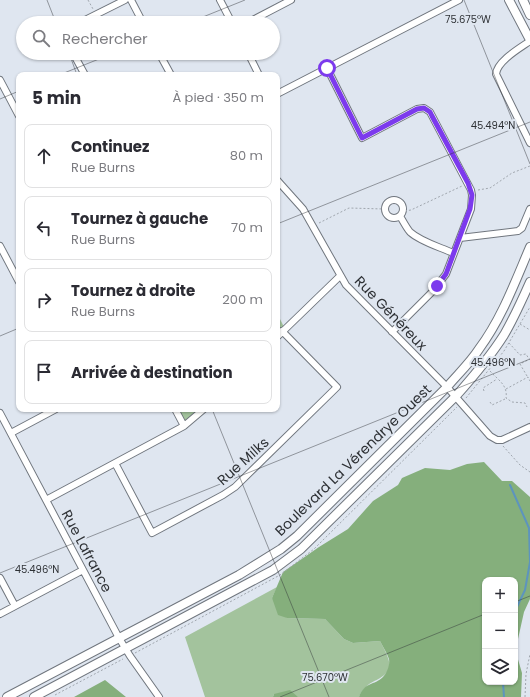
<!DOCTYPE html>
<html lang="fr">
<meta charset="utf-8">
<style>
:root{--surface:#fff;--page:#f2f2f3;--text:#2b2b33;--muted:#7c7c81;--line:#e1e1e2}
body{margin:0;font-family:Poppins,sans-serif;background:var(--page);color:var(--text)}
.controls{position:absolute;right:12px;bottom:12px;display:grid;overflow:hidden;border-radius:8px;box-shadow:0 1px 3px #0004}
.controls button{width:36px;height:36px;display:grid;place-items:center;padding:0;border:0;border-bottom:1px solid var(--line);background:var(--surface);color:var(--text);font:20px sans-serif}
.stop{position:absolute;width:12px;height:12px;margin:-9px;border:3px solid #7c3aed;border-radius:50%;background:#fff}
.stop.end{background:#7c3aed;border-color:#fff;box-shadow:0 1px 4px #0008}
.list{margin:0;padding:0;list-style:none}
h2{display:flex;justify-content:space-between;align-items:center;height:52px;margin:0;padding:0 16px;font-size:17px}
h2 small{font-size:13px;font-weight:400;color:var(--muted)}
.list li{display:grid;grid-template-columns:26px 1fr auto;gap:12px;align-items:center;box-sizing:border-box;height:64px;margin:0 8px 8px;padding:0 8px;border:1px solid var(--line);border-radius:8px}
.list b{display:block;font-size:15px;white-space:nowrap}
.list p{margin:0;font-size:13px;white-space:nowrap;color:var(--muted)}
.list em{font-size:13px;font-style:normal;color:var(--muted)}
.icon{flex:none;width:22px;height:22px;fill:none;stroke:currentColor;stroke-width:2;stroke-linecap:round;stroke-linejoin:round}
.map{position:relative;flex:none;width:530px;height:697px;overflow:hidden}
.search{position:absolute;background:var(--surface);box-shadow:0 1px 3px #0004;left:16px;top:16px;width:264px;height:44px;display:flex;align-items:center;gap:10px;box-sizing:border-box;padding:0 14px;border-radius:22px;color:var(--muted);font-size:15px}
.panel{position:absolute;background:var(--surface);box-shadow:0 1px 3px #0004;left:16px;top:72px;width:264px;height:340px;border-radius:8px}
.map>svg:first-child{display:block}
.green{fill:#a3c39d}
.forest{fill:#85af7c;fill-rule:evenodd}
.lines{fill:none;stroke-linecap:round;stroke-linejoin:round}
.stream{stroke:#5d94be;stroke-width:2}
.minor-casing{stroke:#70767e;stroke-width:8}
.major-casing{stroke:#70767e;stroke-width:10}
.path{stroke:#a0a6ae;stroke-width:1;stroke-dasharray:2 2;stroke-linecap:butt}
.minor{stroke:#fff;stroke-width:6}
.major{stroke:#fff;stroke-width:8}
.route{stroke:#7c3aed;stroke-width:5}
.ticks{fill:none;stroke:#2e3135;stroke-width:1;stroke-opacity:0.45}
.labels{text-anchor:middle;stroke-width:4;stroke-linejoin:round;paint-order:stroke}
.street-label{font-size:14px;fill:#2e3135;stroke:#dfe6f0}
.ticks-label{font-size:10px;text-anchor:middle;fill:#2e3135;stroke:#dfe6f0;stroke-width:4;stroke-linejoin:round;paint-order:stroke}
</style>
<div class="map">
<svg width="530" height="697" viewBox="0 0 530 697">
<rect width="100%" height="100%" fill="#dfe6f0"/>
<path class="green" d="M277,313l8,16 -8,8z
M175,409h29l-20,17z
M277,587l-5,11 15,20 38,1 19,20 9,4 27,-2c3,6 6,11 8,17 6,17 -10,20 -20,27 -4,3 -7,7 -9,12h-61l-24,-3 -1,3h-68l-20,-60z"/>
<path class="forest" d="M484,462l18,19h10l18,16v102l-6,13 -6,27 -1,17 5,17 -1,24h-162c6,-16 15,-11 24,-20 4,-4 7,-12 6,-18 -2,-6 -6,-12 -9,-18l-27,2 -9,-4 -19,-20 -38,-1 -9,-3 -6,-17 11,-26 36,-25 29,-18 25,-28 25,-16 4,-7 23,-10 25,2 17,-6zM485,580h30v102h-30z
M105,680l21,17h-52z
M290,690l8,7h-25l1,-3z"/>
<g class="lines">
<path class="stream" d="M510,485l19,43 1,34 -5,28 -10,21
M503,682l1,15"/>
<defs>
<path id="minor" d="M131,0l12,23
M220,0l12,23
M79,23l46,-23
M247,23l44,-23
M530,41c-10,7 -33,20 -34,33l34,69
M73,53l12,22
M159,53l12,22
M248,53l11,22
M327,68l35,70 55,-29 7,-1 6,4 41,78 1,5 -1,14 -25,65 -13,17 -41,41
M0,80l19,36
M277,94l182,-94
M277,180l26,29 43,76 101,102 43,49 7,4h5l28,-13
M385 209a9 9 0 1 1 18 0a9 9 0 1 1-18 0Z
M400,216c3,5 6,11 10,16 11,10 30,15 43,21
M460,238l58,-7 4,-3 8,-19
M0,246l19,36
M277,337l63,-61
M175,409l9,17
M0,413l119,225 11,18 29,41
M11,433l45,-24
M115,463l37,70 71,-38 12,-8 102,-100 -55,-56
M46,500l138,-74 20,-17
M0,578l15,28
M0,614l83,-44"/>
<path id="major" d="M509,0l21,40
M523,0l7,15
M7,697l232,-122 42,-26 16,-13 150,-149c11,-13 23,-24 32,-38 23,-31 36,-67 51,-102
M34,697l239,-127 28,-21 155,-153c17,-19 34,-39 48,-61 10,-17 18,-35 26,-53"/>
</defs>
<use href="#minor" class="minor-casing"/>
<use href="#major" class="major-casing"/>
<path class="path" d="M88,0l5,9
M478,190l12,-2 22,-15 18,-7
M405,211l6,-1 51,-24
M319,223l30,-15 35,1
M520,324l10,6
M509,343l11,12 6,-1 3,5
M490,371c8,9 18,14 16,27l6,4 13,1 2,4
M527,376l-7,-12 10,-5
M506,389l22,-12 2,4
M484,391l-1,-3 14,-9
M466,398l38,-47 26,-44
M490,402l2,3 13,-6
M503,446l17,19 10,7
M135,653l145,-78 34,-26 143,-142
M55,695l68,-36
M525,697l1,-23 4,-20"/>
<use href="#minor" class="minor"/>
<use href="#major" class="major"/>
</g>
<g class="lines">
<path class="route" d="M327,68l35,70 55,-29 7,-1 6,4 2,4 36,67 4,12 -2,14 -24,65 -9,12"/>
</g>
<path class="ticks" d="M47,0l9,23M464,0l66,164M188,23l57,-23M69,53l8,22M59,75l55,-22M0,99l19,-8M277,224l253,-102M0,336l19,-8M212,409l117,288M0,573l530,-214M515,602l15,-6M280,697l205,-83"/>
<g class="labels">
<g class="street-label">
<text transform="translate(391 313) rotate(46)" y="5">Rue Généreux</text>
<text transform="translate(353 460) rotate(-44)" y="5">Boulevard La Vérendrye Ouest</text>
<text transform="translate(243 461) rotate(-42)" y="5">Rue Milks</text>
<text transform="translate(87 551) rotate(62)" y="5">Rue Lafrance</text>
</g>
</g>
<g class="ticks-label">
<text x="468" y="23">75.675°W</text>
<text x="493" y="129">45.494°N</text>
<text x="493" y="366">45.496°N</text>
<text x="37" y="573">45.496°N</text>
<text x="325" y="681">75.670°W</text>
</g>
</svg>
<div class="controls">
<button>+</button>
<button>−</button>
<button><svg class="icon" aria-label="layers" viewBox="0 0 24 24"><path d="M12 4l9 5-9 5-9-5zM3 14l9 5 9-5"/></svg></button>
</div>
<div class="stop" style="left:327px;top:68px"></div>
<div class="stop end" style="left:437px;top:286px"></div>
<div class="search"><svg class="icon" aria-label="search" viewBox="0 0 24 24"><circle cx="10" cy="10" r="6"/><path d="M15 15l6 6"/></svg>Rechercher</div>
<section class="panel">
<h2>5 min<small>À pied · 350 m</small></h2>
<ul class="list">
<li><svg class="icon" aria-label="ahead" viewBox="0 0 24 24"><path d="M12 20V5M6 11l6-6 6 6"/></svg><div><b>Continuez</b><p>Rue Burns</p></div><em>80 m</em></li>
<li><svg class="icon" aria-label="left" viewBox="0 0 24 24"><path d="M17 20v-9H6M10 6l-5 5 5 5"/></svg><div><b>Tournez à gauche</b><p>Rue Burns</p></div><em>70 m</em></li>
<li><svg class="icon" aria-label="right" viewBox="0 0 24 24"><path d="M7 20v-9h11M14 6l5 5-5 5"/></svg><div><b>Tournez à droite</b><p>Rue Burns</p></div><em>200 m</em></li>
<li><svg class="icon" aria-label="arrive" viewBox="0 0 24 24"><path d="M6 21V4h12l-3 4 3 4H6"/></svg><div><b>Arrivée à destination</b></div></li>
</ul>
</section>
</div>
